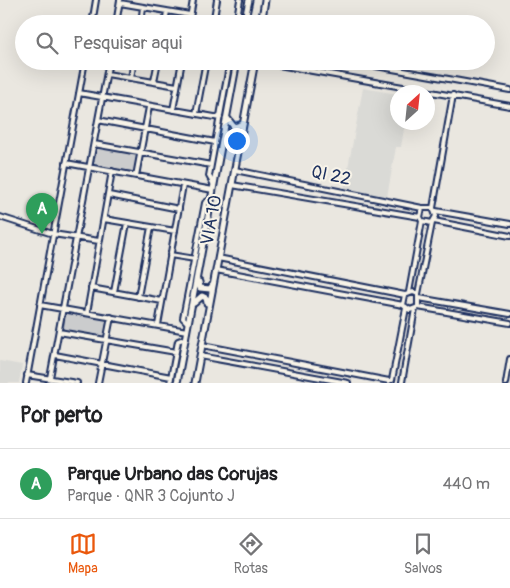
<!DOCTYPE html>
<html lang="pt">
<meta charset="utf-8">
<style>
:root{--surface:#fff;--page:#f6f6f6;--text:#202124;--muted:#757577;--line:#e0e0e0;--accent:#ea580c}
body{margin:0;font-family:Pangolin,sans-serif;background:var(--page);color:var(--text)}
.compass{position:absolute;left:390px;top:85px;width:45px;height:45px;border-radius:50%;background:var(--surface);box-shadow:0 5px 20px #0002;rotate:27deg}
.you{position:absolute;left:236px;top:140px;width:18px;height:18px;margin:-12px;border:4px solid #fff;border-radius:50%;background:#1a73e8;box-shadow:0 0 0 8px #1a73e833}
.badge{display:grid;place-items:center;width:32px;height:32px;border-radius:50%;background:var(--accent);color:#fff;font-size:16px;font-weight:700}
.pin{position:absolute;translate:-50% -41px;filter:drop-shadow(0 1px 2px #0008)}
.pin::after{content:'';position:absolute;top:26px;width:18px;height:15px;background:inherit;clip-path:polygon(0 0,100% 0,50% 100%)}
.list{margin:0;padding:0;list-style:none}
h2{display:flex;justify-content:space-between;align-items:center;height:65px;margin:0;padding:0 20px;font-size:21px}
h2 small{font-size:16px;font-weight:400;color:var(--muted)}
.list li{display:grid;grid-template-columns:32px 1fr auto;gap:15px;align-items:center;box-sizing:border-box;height:70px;padding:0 20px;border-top:1px solid var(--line)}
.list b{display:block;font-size:19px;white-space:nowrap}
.list p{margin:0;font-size:16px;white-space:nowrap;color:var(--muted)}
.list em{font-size:16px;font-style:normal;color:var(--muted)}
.icon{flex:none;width:28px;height:28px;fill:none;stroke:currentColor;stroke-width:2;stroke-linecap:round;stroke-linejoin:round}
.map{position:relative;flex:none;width:510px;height:383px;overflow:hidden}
.search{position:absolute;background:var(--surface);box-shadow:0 5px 20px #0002;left:15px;right:15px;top:15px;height:55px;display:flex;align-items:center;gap:12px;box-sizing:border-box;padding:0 18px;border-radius:28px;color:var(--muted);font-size:19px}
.sheet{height:135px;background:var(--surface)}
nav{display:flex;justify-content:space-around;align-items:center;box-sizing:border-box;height:70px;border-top:1px solid var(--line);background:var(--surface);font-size:14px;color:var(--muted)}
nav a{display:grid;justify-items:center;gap:2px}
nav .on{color:var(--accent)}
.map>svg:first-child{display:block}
.built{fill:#dadad6}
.green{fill:#cbcccd;stroke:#737e96}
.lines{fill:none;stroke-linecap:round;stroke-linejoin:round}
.minor-casing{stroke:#1b2f5e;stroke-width:8}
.major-casing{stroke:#1b2f5e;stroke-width:9}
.minor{stroke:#f7f3e8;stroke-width:4}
.major{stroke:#f7f3e8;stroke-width:5}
.labels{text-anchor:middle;stroke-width:4;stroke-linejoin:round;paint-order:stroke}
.street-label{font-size:18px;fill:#1b2f5e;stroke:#f7f3e8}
</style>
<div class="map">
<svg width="510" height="383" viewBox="0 0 510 383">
<rect width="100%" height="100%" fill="#eae7e0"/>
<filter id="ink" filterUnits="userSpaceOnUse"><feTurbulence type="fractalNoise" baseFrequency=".02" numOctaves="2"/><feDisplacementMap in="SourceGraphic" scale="10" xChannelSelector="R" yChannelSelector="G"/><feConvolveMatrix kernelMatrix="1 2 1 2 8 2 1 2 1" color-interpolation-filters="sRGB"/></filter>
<g filter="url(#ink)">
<path class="built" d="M363,88l34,6 1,28 7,1 -4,24h-5l-9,50 -43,-8z
M0,361l22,4 -3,18h-19z"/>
<path class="green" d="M97,147l40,6 1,3 -3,16 -40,-6 -2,-2z
M66,311l41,7 -2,19 -42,-6z"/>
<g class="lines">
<defs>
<path id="minor" d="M120,3l70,12
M92,22l8,2
M92,24l4,-24
M116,24l4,-24
M141,24l2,-17
M165,24l2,-13
M189,24l4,-24
M213,24l4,-24
M236,24l4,-24
M256,61l254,45
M348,61l162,29
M107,74l70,12
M131,78l3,-17
M154,81l4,-20
M79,93l141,25
M173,110l9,-49
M196,114l10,-53
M98,120l117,22
M94,144l117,21
M66,163l147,27
M235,170l187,38
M136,176l13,-69
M214,185l-5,-9 21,-115
M232,185l188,32
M109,195l70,14
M433,208h-11l-2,9 2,4 10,2 4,-7 -3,-8 20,-113
M436,211l74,13
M0,217l53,17 46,7
M104,219l71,12
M434,221l76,15
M170,255l25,4
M218,258l187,37
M216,270l187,35
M91,288l71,13
M114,292l13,-69
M409,292l13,-71
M418,294l-5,-2 -8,3 -2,10 7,5 8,-3v-13l14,-71
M138,297l13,-70
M419,298l91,16
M40,305l147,26
M418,307l92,16
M87,313l25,-142
M188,323l-5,-5 22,-115 6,-4
M158,325l25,-140
M59,332l117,20
M202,345l187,36
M55,355l116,22
M200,356l148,27
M27,375l50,8
M392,380l14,-72
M402,382l13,-73
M26,383l59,-322
M49,383l60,-322
M98,383l13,-66
M170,383l8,-42 8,-3
M506,383l4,-24"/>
<path id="major" d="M244,24l5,-24
M261,24l4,-24
M227,118l7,9 9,-3
M223,138l10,-6 3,2 2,8
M199,282l1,6 10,1 2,-3
M194,303l8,-7 4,2 1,5
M177,383l60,-322
M195,383l60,-322"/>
</defs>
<use href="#minor" class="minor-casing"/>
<use href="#major" class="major-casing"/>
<use href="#minor" class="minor"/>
<use href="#major" class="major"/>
</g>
</g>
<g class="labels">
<g class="street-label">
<text transform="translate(331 175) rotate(12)" y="6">QI 22</text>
<text transform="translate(211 220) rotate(-80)" y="6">VIA 10</text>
</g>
</g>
</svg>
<svg class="compass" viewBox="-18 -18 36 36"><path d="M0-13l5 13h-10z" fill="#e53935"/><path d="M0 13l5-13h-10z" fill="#757577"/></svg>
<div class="you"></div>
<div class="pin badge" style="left:42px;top:234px;background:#2e9e5b">A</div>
<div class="search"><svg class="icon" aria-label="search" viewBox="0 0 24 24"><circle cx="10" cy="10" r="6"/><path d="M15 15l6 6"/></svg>Pesquisar aqui</div>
</div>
<section class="sheet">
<h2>Por perto<small></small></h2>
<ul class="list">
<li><span class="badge" style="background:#2e9e5b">A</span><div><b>Parque Urbano das Corujas</b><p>Parque · QNR 3 Cojunto J</p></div><em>440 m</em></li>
</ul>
</section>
<nav>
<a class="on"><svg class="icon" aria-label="map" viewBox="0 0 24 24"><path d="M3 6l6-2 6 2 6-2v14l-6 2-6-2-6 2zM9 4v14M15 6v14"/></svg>Mapa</a>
<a><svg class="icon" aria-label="directions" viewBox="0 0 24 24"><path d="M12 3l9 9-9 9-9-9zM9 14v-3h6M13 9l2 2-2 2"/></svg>Rotas</a>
<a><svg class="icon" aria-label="saved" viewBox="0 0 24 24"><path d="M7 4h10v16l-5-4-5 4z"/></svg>Salvos</a>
</nav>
